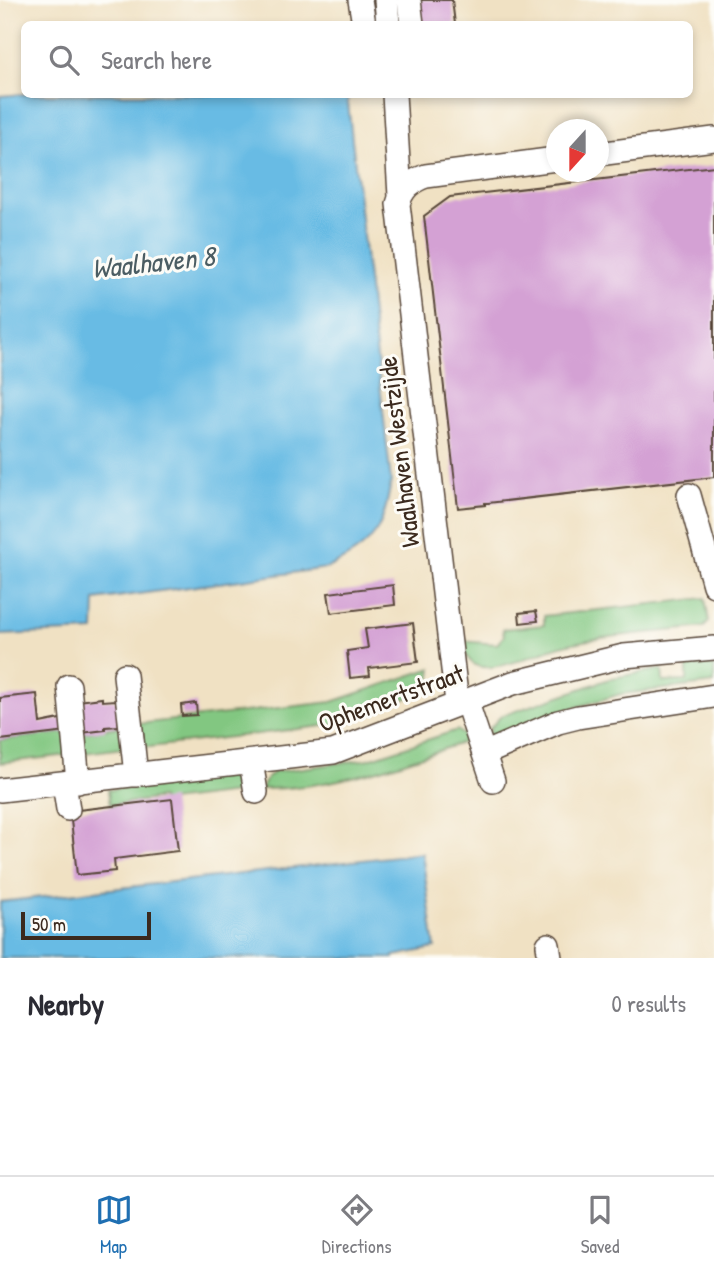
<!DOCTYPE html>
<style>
:root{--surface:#fff;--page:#f7f7f7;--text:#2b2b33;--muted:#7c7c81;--line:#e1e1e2;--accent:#1f6fb2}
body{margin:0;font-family:"Patrick Hand",sans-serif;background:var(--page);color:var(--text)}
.compass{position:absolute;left:546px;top:119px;width:63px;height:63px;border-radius:50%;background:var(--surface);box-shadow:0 4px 10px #0003;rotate:201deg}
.scale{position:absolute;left:21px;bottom:18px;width:130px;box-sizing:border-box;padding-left:7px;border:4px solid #3b2a1e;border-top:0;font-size:19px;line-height:24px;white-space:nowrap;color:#3b2a1e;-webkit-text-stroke:5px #fdfcf7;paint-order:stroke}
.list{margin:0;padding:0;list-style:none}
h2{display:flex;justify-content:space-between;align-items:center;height:91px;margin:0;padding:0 28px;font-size:30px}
h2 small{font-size:23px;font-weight:400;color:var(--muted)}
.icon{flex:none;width:38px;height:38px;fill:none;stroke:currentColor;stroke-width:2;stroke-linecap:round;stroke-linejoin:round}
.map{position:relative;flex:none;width:714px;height:958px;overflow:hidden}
.search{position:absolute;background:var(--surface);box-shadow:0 4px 10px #0003;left:21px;right:21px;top:21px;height:77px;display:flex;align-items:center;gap:18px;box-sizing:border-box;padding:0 24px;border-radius:10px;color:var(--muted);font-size:26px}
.sheet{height:217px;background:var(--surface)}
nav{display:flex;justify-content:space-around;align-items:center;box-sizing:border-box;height:98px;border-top:2px solid var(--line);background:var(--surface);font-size:19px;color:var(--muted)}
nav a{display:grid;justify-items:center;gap:4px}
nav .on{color:var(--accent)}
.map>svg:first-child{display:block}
.green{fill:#82c781;stroke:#5e7850;stroke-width:2}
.water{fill:#68bbe4;stroke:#527281;stroke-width:2}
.building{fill:#d4a1d4}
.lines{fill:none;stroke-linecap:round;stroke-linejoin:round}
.minor-casing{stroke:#564537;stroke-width:26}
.minor{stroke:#fff;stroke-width:23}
.labels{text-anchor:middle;stroke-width:6;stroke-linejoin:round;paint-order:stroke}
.street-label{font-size:26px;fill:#3b2a1e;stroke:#fdfcf7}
.water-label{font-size:28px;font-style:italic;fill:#4b5d63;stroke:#fdfcf7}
</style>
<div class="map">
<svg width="714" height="958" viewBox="0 0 714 958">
<rect width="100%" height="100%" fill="#fdfcf7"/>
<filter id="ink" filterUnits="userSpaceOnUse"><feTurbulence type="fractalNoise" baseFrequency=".0143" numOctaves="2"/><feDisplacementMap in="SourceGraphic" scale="14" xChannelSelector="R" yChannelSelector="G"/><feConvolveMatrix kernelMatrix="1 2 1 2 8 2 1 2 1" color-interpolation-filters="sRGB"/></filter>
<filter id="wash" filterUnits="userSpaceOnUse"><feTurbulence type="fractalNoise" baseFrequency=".00686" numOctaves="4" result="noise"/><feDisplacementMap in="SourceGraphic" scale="28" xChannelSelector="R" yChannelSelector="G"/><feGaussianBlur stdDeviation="1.57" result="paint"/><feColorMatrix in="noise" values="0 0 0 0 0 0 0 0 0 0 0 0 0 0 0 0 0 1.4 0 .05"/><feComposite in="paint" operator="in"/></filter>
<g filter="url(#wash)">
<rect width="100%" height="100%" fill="#f0e1c3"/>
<path class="green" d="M705,598l4,24 -5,5c-47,6 -109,8 -153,22 -17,6 -56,23 -73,17 -11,-4 -14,-15 -17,-25l36,3 7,-8 -1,-7 41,-4v-9z
M714,665v18l-93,11 -95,28 -3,8 -33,8v-10l11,-12 111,-38 50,-9 1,13 24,-1v-15z
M432,668l-2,18 -4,4 -73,31 -14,3 -197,24 -5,-24 195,-22z
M122,726l2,22 -39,5 -3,-20z
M457,730l13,10c-68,23 -136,49 -209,49l7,-12 6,-5 95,-13z
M67,732l1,23 -68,8v-23z
M227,777l16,5 2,10 -83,10 -1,-4 -51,7 -2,-15z"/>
<path class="water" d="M24,94l323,1 44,386c-8,51 -17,64 -64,87l-232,32 -1,31 -94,4v-539z
M422,853l13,95 -41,8v2h-394v-56z"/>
<g id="blocks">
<path class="building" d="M418,0h34l3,24h-34z
M714,166v311l-226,26h-3v2l-27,3 -34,-292 26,-19z
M393,585l2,20 -64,8 -3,-20z
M536,611l2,10 -18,2 -1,-10z
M413,623l5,39 -49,6 1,8 -20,2 -3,-27 21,-3 -3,-19z
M37,694l3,29 25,-5 2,14 -67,8v-42z
M102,698v3l14,-1v4h6l2,15 -6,1 1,6 -14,1v3l-23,3 -4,-32z
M196,703l1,12 -15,1 -1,-11z
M172,799l6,52 -64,8 1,12 -38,4 -7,-64z"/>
</g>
</g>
<g filter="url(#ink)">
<use href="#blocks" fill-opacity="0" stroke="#564537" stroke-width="2"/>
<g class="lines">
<defs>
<path id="minor" d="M360,0l4,24
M386,0l2,24
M409,0l3,24
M394,94l6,102
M598,154l116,-15
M689,495l25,90
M125,675l11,100
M69,686l9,96
M466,700l27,81
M457,703l-59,-499c4,-15 13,-23 28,-28l130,-17
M484,754l74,-32 20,-5 136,-21
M251,762l5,30
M64,783l4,26
M0,790l333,-38 180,-69 111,-27 90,-8
M548,945l2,13"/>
</defs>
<use href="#minor" class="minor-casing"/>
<use href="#minor" class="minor"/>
</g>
</g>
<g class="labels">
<g class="street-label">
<text transform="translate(399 452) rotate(-97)" y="9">Waalhaven Westzijde</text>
<text transform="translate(391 698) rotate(-20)" y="9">Ophemertstraat</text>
</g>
<g class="water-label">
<text transform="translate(153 262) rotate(-6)" y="10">Waalhaven 8</text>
</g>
</g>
</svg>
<svg class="compass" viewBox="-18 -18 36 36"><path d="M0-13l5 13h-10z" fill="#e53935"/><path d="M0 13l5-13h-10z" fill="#7c7c81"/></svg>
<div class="scale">50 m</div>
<div class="search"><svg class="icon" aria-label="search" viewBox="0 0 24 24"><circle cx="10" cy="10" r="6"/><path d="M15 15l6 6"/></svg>Search here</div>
</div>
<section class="sheet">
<h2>Nearby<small>0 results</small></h2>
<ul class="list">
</ul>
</section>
<nav>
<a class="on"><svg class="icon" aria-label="map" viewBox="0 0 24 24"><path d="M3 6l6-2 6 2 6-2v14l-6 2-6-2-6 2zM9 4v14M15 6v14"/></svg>Map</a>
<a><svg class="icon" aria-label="directions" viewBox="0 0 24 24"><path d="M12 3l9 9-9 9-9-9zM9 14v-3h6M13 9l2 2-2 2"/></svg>Directions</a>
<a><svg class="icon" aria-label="saved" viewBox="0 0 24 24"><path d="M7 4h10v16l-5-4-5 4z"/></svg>Saved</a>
</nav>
